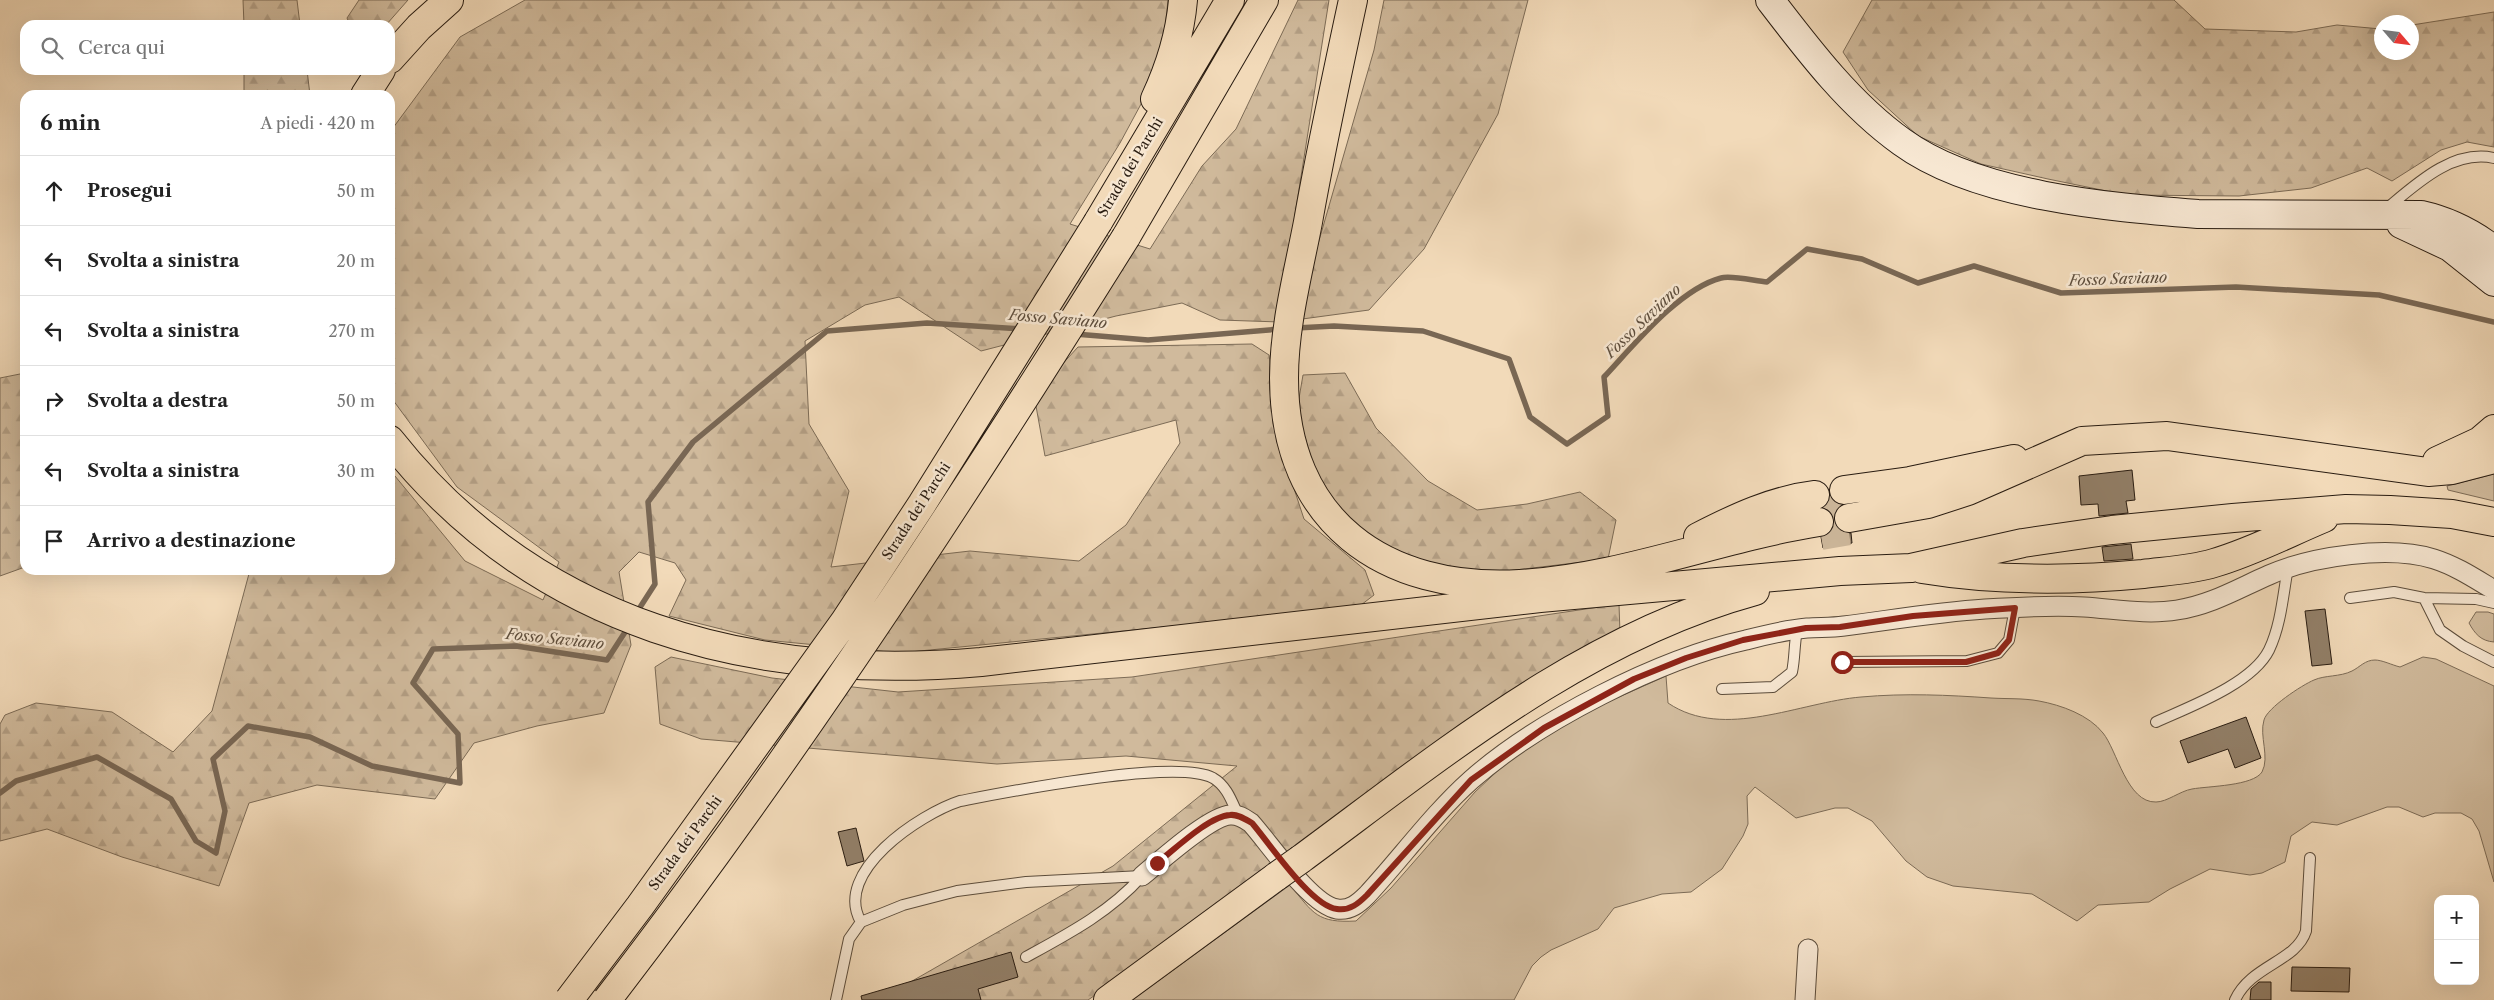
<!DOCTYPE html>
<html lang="it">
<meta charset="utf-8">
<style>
:root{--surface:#fff;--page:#f6f6f6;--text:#222;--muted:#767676;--line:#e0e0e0}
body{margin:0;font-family:"Libre Caslon Text",serif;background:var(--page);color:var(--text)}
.controls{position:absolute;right:15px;bottom:15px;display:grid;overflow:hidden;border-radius:10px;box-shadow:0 5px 20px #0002}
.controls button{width:45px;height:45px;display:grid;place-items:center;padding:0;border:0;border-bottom:1px solid var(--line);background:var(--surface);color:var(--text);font:25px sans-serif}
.compass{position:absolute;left:2374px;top:15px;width:45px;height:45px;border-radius:50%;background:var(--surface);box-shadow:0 5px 20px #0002;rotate:118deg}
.stop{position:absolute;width:15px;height:15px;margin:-11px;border:4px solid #8f2418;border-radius:50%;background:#fff}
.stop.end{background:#8f2418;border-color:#fff;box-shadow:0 1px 5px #0008}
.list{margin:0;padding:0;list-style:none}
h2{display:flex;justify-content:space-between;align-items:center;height:65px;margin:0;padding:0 20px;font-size:21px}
h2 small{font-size:16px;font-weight:400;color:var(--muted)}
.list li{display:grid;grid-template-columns:32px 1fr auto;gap:15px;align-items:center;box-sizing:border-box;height:70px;padding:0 20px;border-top:1px solid var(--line)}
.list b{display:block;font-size:19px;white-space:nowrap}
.list em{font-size:16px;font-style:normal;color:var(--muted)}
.icon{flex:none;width:28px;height:28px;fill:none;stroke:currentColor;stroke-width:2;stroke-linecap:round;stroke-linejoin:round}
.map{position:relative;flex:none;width:2494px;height:1000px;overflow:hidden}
.search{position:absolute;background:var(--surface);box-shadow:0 5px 20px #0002;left:20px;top:20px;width:375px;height:55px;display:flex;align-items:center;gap:12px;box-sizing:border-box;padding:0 18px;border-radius:15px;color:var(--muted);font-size:19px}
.panel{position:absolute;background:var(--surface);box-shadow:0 5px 20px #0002;left:20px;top:90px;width:375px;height:485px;border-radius:15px}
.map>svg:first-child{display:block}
.grass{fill:#d0ba9c;stroke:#7c6b56}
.forest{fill:url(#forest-firs);stroke:#7c6b56}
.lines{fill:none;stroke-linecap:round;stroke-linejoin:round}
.stream{stroke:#796754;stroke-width:5.5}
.building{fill:#927f68;stroke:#291c11}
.motorway-tunnel{stroke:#cab497;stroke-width:28;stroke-dasharray:28 14;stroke-linecap:butt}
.service-casing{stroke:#5b4c3b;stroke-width:12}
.minor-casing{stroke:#5b4c3b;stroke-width:21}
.secondary-casing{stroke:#291c11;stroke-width:30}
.motorway-casing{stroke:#291c11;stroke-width:30}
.service{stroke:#f7e7d2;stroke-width:10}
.minor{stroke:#f7e7d2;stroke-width:19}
.secondary{stroke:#f7e7d2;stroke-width:28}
.motorway{stroke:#f2dab9;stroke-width:28}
.motorway-bridge-casing{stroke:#291c11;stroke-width:30;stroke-linecap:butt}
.motorway-bridge{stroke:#f2dab9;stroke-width:28}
.route{stroke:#8f2418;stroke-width:6}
.labels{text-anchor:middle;stroke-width:5;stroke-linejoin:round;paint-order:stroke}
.street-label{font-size:14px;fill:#291c11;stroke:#f7e7d2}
.water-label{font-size:15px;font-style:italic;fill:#5e4e3d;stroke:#f7e7d2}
</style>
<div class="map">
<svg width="2494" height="1000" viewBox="0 0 2494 1000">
<defs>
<pattern id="forest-firs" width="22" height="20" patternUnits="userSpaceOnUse" patternTransform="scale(1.25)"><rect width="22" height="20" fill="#d0ba9c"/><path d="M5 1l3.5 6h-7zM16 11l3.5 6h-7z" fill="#b39f85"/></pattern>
</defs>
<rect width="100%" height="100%" fill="#f2dab9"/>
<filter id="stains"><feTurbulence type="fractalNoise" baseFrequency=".004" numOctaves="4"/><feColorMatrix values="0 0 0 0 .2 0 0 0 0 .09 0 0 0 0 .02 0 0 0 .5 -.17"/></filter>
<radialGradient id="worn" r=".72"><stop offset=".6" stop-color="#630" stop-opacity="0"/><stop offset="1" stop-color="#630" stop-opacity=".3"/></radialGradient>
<path class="grass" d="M2494,474v27l-46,-11 -1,-4z
M2476,612h12l6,2v28c-13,-1 -19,-8 -25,-19z
M2423,657l13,2 58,27v196l-15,-51 -7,-12 -11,-6h-26l-12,4 -24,-10h-12l-50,18 -25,-3 -21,14 -6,26 -23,11 -12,2 -40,-6 -40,20 -21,13 -51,3 -21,16 -45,-27 -79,-8 -26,-9 -21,-16 -34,-40 -24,-13h-13l-39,10 -41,-31 -8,9 1,28 -5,12 -21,33 -31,23 -29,2 -48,14 -16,21 -47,21 -10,7 -9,9 -18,34h-382l158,-115c24,29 27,38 66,36l35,-33 84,-96 32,-30 76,-49 83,-37 2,27c56,38 132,-1 193,-6 44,-4 87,-2 130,1 16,1 32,0 48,3 22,4 50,14 64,32 14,17 24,70 53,69 11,0 24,-11 36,-13 17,-3 61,-3 70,-17 8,-15 -3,-36 2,-52 3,-12 38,-35 50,-40 11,-5 26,-3 38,-9 8,-4 13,-11 23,-11 7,0 17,5 25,7z"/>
<path class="forest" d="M243,0h54l3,25h-56z
M359,0h49l-22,25h-36l-3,-7z
M525,0h643l-7,67 -41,76 -50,81 80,25 52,-83 34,-37 62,-129h31l-39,246 26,5 58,-201 10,-50h144l-30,114 -74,135 -55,61 -89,12 -60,-2 -38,-17 -66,13 -135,35 -82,-54 -34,8 -60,36 4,83 40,67 -18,76 139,-16 109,10 47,-36 54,-82 -4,-23 -131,36 -11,-61 44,-48 174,-3 17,11 13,97 22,67 61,51 9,25 -17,13 -458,45 -134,-13 -96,-24 17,-36 -11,-17 -36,-11 -20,20 12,73 -27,68 -67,13 -63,17 -39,56 -118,-14 -68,18 -30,83 -97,-29 -75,-28 -47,12v-117l5,-9 31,-12 76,9 61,40 39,-41 38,-141h140v-100l75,91 78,39 16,-38 -102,-75 -67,-91v-264l70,-95z
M1872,0h302l31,29 91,3 41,-7 44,4 1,23h30v-27l82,-13v135l-27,-5 -26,8 -49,31 -25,-13 -56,20 -72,8 -113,-1 -78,-16 -67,-15 -63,-28 -50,-46 -25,-38z
M244,70h63l3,25h-66z
M25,373v194l-25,9v-198z
M1345,373l31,55 52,53 49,29 50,-6 53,-12 36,28 -8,39 -126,15 -60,-9 -47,-23 -53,-46 -25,-86 6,-35z
M1619,604l1,30 -532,366h-209l234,-134 124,-100 -111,-10 -129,8 -296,-25 -41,-15 -5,-57 16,-10 101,21 126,14 234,-15z"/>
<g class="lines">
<path class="stream" d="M1296,328l38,-2 89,5 86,28 21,58 37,27 41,-28 -4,-39c30,-32 75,-88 117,-99 10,-3 34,3 46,4l40,-33 55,10 56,24 56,-17 87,27 175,-6 143,8 115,27
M1075,334l73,6 132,-11
M637,612l18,-28 -7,-82 45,-60 134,-111 100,-8 96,6
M0,793l16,-12 81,-24 74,42 25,42 20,12 9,-42 -12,-52 35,-33 62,11 62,29 88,17 -2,-49 -45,-51 20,-34 83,-3 91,14 22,-34"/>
</g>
<path class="building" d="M2132,470l3,30 -9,1 2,12 -29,3 -1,-12 -17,1 -2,-29z
M1830,496l2,4 9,5 -6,7 -1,6 -3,-6 -7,-5z
M1834,522l9,10 8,1 1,10 -29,5 -2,-11 8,-3z
M2131,544l2,15 -29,2 -2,-14z
M2325,609l7,55 -20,2 -7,-55z
M2246,717l15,41 -26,10 -7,-19 -40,14 -8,-22z
M856,828l8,33 -17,5 -9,-34z
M1011,952l7,25 -40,12 3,11h-119l-1,-4z
M2292,967l58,1 -1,24 -58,-1z
M2259,982h12v18h-21l1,-11z"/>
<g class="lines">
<path class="motorway-tunnel" d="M1817,508l29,-4
M1821,536l29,-5"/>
<defs>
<path id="service" d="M2385,210c30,-25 67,-61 109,-52
M2350,598l44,-6 30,6 52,1 18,4
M2424,598l16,32 23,16 31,16
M1843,662l124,-1 31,-8 11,-13 6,-32
M1722,689l51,-2 19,-15c3,-14 2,-27 5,-42
M2156,722c33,-15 96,-38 113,-72 12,-25 14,-55 19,-83
M861,922c-29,-50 59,-108 99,-121 47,-9 216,-43 253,-23 14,8 19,24 25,37
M1026,957c42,-23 84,-45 116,-81
M836,1000l13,-61 12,-17 42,-17 54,-14 69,-9 116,-6
M2235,1000c16,-35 61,-38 71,-69l4,-73"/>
<path id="minor" d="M1142,876c17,-14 68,-60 88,-61 9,-1 15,4 21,8 19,21 60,82 86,86 13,2 22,-6 30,-14 35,-38 67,-82 104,-115 67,-59 188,-121 275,-140 19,-5 40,-10 61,-12 12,-1 24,0 37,-2 47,-6 94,-14 141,-17 33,-2 67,-4 99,-2 31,2 63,8 93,3 34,-5 62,-22 92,-35 43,-19 120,-30 165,-16 22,7 40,19 60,31
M1805,1000l3,-51"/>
<path id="secondary" d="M1770,0c39,51 80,105 132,142 74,54 206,65 296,72l223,1c27,6 51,18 73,35
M2401,224l49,23 44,35"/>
<path id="motorway" d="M1353,0c-16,74 -32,148 -45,222 -10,52 -24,104 -24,156 0,143 100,214 236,206 103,-6 198,-46 299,-62
M390,59l29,-32 30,-27
M365,95l16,-25
M1155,99c15,-32 25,-64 28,-99
M1098,222l132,-222
M1126,237l138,-237
M390,440c147,186 363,242 591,222l559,-64 300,-27 71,-3 112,-25 89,-13 121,-12 113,-9 44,1 62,4 42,8
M2437,461l43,-20 14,-12
M1844,490l66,-9 104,-22
M1849,518l79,-14 40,-13 114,-50 85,-5 261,36 24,-2 42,-11
M1698,537c37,-19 75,-37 117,-42
M1922,569c73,12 147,12 221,5 24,-3 48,-4 71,-11 38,-11 74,-30 110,-45
M1301,859c141,-104 282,-221 454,-268
M1108,1000l169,-124"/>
</defs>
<use href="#service" class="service-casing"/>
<use href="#minor" class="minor-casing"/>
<use href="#secondary" class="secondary-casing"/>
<use href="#motorway" class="motorway-casing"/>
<use href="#service" class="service"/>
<use href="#minor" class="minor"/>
<use href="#secondary" class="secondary"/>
<use href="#motorway" class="motorway"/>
<defs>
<path id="motorway-bridge" d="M1277,876l24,-17
M569,1000l71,-94 205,-285 77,-117 176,-282
M607,1000c188,-244 356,-502 519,-763"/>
</defs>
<use href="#motorway-bridge" class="motorway-bridge-casing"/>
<use href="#motorway-bridge" class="motorway-bridge"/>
</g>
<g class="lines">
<path class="route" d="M1157,863c17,-13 52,-47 73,-48 8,-1 15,4 22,8 18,21 59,83 85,86 13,2 22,-6 30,-14l104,-115 73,-52 90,-49 52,-21 57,-18 63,-12 34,-1 73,-11 102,-8 -6,32 -11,13 -32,9h-124"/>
</g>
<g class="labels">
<g class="street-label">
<text transform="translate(1130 167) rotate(-59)" y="5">Strada dei Parchi</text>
<text transform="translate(916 511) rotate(-57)" y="5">Strada dei Parchi</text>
<text transform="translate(685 843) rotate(-54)" y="5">Strada dei Parchi</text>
</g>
<g class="water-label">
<text transform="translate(2118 279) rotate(-2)" y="5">Fosso Saviano</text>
<text transform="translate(1058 319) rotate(5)" y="5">Fosso Saviano</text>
<text transform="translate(1643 321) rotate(-44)" y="5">Fosso Saviano</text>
<text transform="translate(555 639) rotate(6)" y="5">Fosso Saviano</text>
</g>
</g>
<rect width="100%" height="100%" filter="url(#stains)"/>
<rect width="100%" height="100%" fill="url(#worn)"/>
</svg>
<div class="controls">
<button>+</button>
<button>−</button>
</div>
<svg class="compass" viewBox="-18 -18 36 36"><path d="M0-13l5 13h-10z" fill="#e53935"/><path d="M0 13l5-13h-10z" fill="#767676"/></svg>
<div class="stop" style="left:1842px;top:662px"></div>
<div class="stop end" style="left:1157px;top:863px"></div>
<div class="search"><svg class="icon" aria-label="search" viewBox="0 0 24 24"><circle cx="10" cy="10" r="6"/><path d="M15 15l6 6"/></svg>Cerca qui</div>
<section class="panel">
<h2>6 min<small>A piedi · 420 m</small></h2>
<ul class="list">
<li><svg class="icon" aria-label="ahead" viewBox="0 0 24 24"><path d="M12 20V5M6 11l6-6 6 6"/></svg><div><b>Prosegui</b></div><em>50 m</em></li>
<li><svg class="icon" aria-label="left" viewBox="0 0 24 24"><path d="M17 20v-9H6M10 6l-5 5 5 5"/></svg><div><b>Svolta a sinistra</b></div><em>20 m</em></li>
<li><svg class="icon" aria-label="left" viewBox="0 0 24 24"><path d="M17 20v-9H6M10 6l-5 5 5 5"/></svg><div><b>Svolta a sinistra</b></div><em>270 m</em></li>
<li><svg class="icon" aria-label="right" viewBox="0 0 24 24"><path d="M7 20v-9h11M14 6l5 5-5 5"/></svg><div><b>Svolta a destra</b></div><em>50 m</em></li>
<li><svg class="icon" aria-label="left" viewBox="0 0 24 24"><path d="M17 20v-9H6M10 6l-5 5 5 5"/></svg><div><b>Svolta a sinistra</b></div><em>30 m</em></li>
<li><svg class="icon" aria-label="arrive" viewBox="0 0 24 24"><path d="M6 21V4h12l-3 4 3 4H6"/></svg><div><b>Arrivo a destinazione</b></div></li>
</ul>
</section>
</div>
